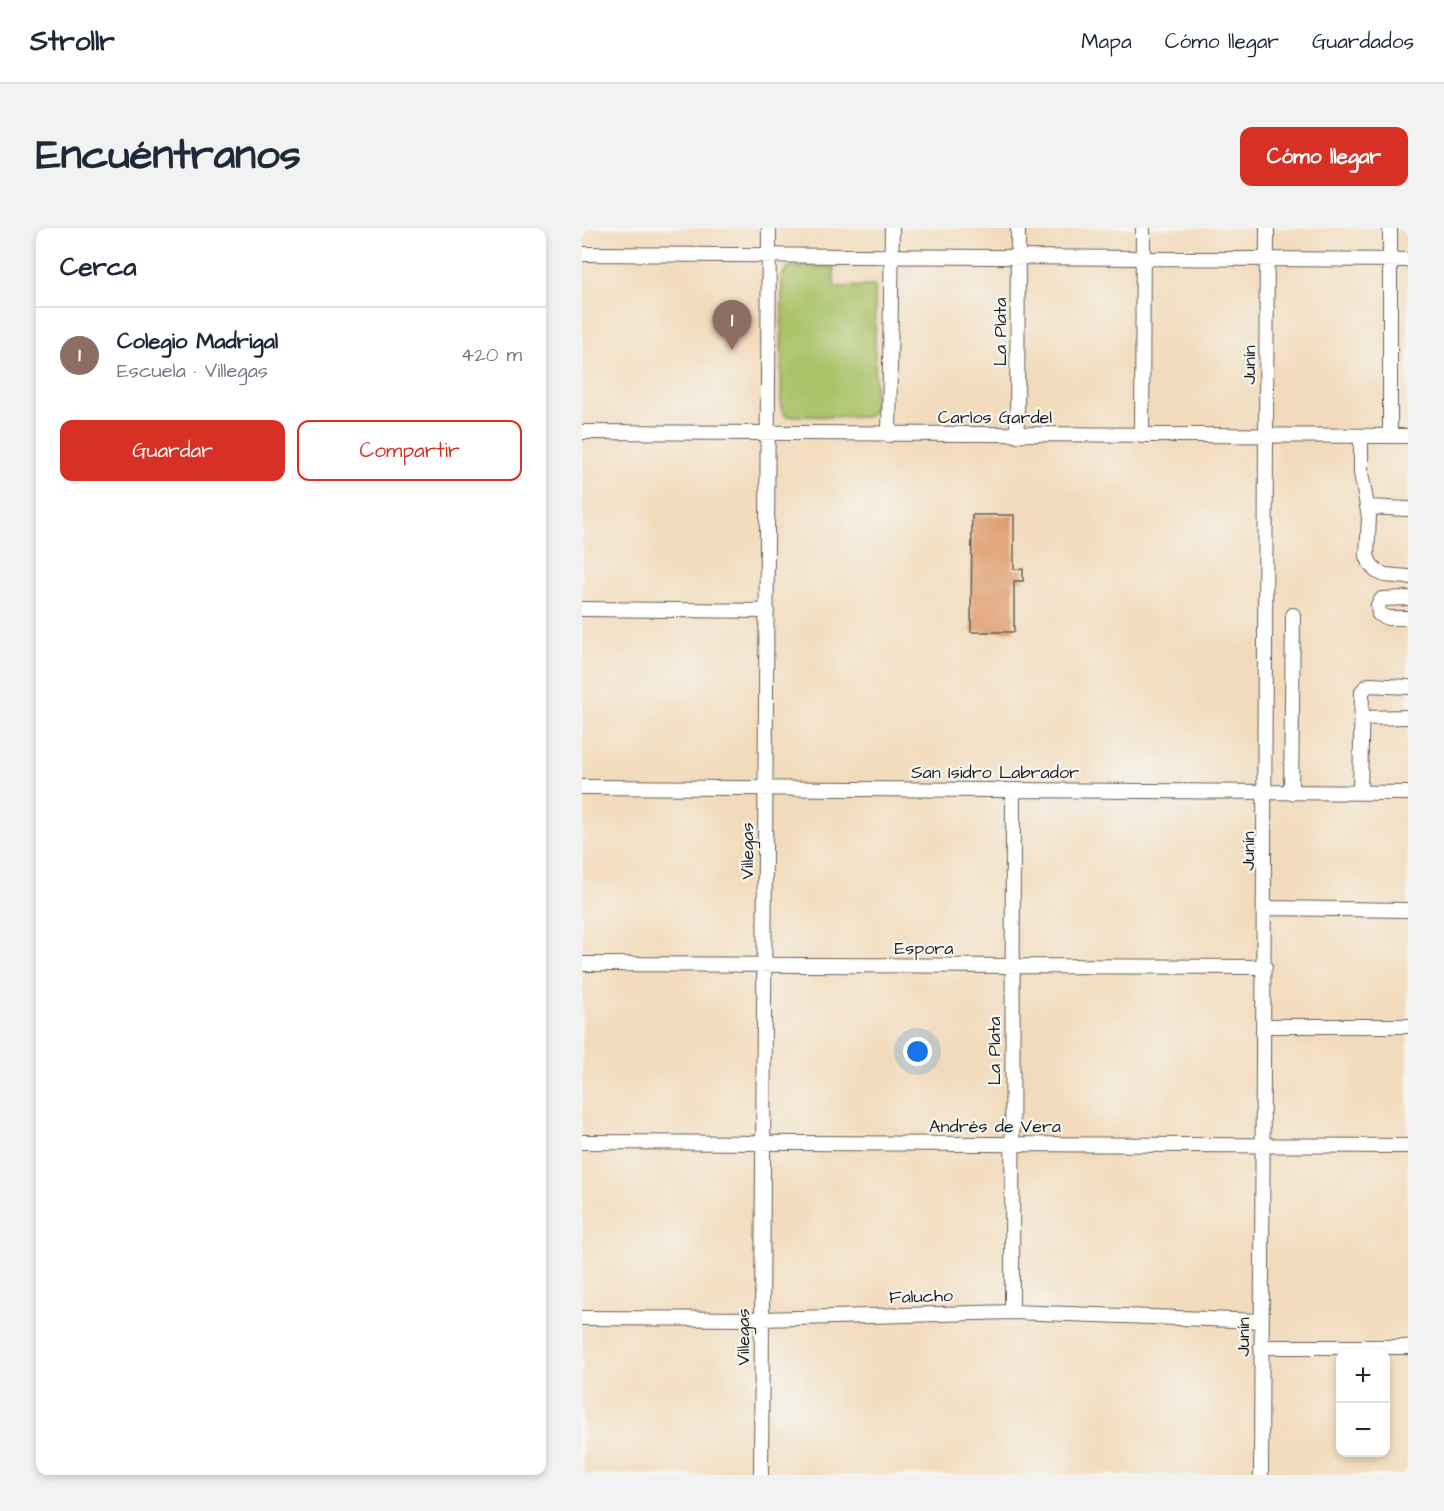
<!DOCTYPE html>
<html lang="es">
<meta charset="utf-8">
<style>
:root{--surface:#fff;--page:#f2f2f3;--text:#1f2937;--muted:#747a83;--line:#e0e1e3;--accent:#d93025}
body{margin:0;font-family:"Architects Daughter",sans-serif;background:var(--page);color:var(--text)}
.controls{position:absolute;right:18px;bottom:18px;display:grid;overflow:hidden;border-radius:12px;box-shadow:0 3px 9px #0003}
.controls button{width:54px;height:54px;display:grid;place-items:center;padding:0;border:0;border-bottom:2px solid var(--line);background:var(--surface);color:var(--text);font:30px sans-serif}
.you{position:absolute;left:336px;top:824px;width:21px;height:21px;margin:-15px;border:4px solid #fff;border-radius:50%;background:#1a73e8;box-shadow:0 0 0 9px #1a73e833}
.badge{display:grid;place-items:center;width:39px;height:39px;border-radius:50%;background:var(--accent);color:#fff;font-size:20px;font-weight:700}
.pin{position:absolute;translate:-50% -50px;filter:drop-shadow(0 2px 3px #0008)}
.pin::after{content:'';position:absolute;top:32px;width:21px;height:18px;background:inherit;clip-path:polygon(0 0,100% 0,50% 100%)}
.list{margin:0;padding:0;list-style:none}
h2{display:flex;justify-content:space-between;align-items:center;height:78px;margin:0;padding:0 24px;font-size:26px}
h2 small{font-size:20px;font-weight:400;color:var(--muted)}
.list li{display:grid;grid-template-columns:39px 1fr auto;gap:18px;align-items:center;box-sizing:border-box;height:96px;padding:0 24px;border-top:2px solid var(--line)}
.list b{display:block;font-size:22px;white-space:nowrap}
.list p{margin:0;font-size:20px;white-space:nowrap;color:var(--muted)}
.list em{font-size:20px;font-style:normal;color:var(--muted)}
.actions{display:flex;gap:12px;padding:18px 24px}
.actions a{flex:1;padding:14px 0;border:2px solid var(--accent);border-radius:12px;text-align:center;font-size:21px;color:var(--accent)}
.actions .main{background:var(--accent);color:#fff}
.map{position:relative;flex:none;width:826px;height:1247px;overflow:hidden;border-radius:12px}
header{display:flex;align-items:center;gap:36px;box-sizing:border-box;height:84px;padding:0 30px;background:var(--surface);border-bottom:2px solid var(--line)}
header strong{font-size:28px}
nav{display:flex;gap:33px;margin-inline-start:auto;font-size:21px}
.intro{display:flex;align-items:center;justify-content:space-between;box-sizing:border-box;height:144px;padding:0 36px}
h1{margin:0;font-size:42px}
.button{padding:15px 27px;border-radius:12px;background:var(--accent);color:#fff;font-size:21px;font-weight:700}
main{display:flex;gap:36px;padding:0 36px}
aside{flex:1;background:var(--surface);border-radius:12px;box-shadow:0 3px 9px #0003}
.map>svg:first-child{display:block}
.green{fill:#aac267;stroke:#636f42;stroke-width:1.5}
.building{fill:#de9765}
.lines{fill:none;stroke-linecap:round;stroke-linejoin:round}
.minor-casing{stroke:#675f54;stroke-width:16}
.minor{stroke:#fff;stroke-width:14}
.labels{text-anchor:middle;stroke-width:4.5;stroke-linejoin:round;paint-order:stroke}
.street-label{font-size:18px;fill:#1c1c1c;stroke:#f6f6f2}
</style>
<header>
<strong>Strollr</strong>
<nav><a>Mapa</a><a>Cómo llegar</a><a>Guardados</a></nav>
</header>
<div class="intro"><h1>Encuéntranos</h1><a class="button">Cómo llegar</a></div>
<main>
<aside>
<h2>Cerca<small></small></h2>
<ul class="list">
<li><span class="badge" style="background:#8d6e63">1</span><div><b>Colegio Madrigal</b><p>Escuela · Villegas</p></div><em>420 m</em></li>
</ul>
<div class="actions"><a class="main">Guardar</a><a>Compartir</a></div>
</aside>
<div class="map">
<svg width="826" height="1247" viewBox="0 0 826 1247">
<rect width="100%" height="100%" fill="#f6f6f2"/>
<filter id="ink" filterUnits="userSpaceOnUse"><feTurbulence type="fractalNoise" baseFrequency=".0167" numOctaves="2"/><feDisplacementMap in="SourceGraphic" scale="12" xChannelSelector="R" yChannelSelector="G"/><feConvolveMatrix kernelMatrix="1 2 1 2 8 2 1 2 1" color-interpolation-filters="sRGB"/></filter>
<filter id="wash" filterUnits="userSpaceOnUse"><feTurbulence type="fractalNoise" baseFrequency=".008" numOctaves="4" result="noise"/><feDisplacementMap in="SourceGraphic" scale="24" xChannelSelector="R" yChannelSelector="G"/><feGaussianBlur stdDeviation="1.35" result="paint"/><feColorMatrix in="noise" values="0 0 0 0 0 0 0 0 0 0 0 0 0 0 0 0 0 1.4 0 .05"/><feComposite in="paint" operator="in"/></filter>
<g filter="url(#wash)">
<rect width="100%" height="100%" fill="#f2dbbc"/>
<path class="green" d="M206,39h46v20l41,-1v124l-8,7 -81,-1 -5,-7 1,-133z"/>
<g id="blocks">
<path class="building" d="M390,287h42v54h9v12h-9v51h-43z"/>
</g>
</g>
<g filter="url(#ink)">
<use href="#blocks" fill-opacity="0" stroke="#675f54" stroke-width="1.5"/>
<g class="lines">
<defs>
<path id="minor" d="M0,26l826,6
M0,204l826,4
M307,207l3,-207
M435,208l1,-208
M560,208l1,-208
M779,208v37l8,44 -2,39 3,7 6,8 9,4 23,2
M808,208v-208
M786,279l40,2
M826,370l-26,1 -4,6 1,9 9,4h20
M0,381l185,2
M779,490l47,-1
M0,559l826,6
M709,565l2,-178
M778,565l2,-102 7,-6 39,2
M683,680l143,2
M0,736l683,3
M682,798h144
M0,914l826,4
M430,1084l1,-522
M0,1090l179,1 251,-7 250,9
M679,1119h147
M179,1247l8,-1247
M679,1247l6,-1247"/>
</defs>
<use href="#minor" class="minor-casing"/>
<use href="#minor" class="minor"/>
</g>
</g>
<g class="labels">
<g class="street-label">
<text transform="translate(418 104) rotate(-90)" y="6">La Plata</text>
<text transform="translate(667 137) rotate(-90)" y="6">Junín</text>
<text x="413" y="195">Carlos Gardel</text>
<text x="413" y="550">San Isidro Labrador</text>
<text transform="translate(165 623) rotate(-90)" y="6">Villegas</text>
<text transform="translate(666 623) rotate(-90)" y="6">Junín</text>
<text x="342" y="726">Espora</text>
<text transform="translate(412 823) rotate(-90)" y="6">La Plata</text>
<text x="413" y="904">Andrés de Vera</text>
<text transform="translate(339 1068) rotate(-2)" y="6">Falucho</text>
<text transform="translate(161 1109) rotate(-90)" y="6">Villegas</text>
<text transform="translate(661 1109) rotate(-90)" y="6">Junín</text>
</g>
</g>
</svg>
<div class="controls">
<button>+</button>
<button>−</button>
</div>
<div class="you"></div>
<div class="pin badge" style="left:150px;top:122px;background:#8d6e63">1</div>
</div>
</main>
